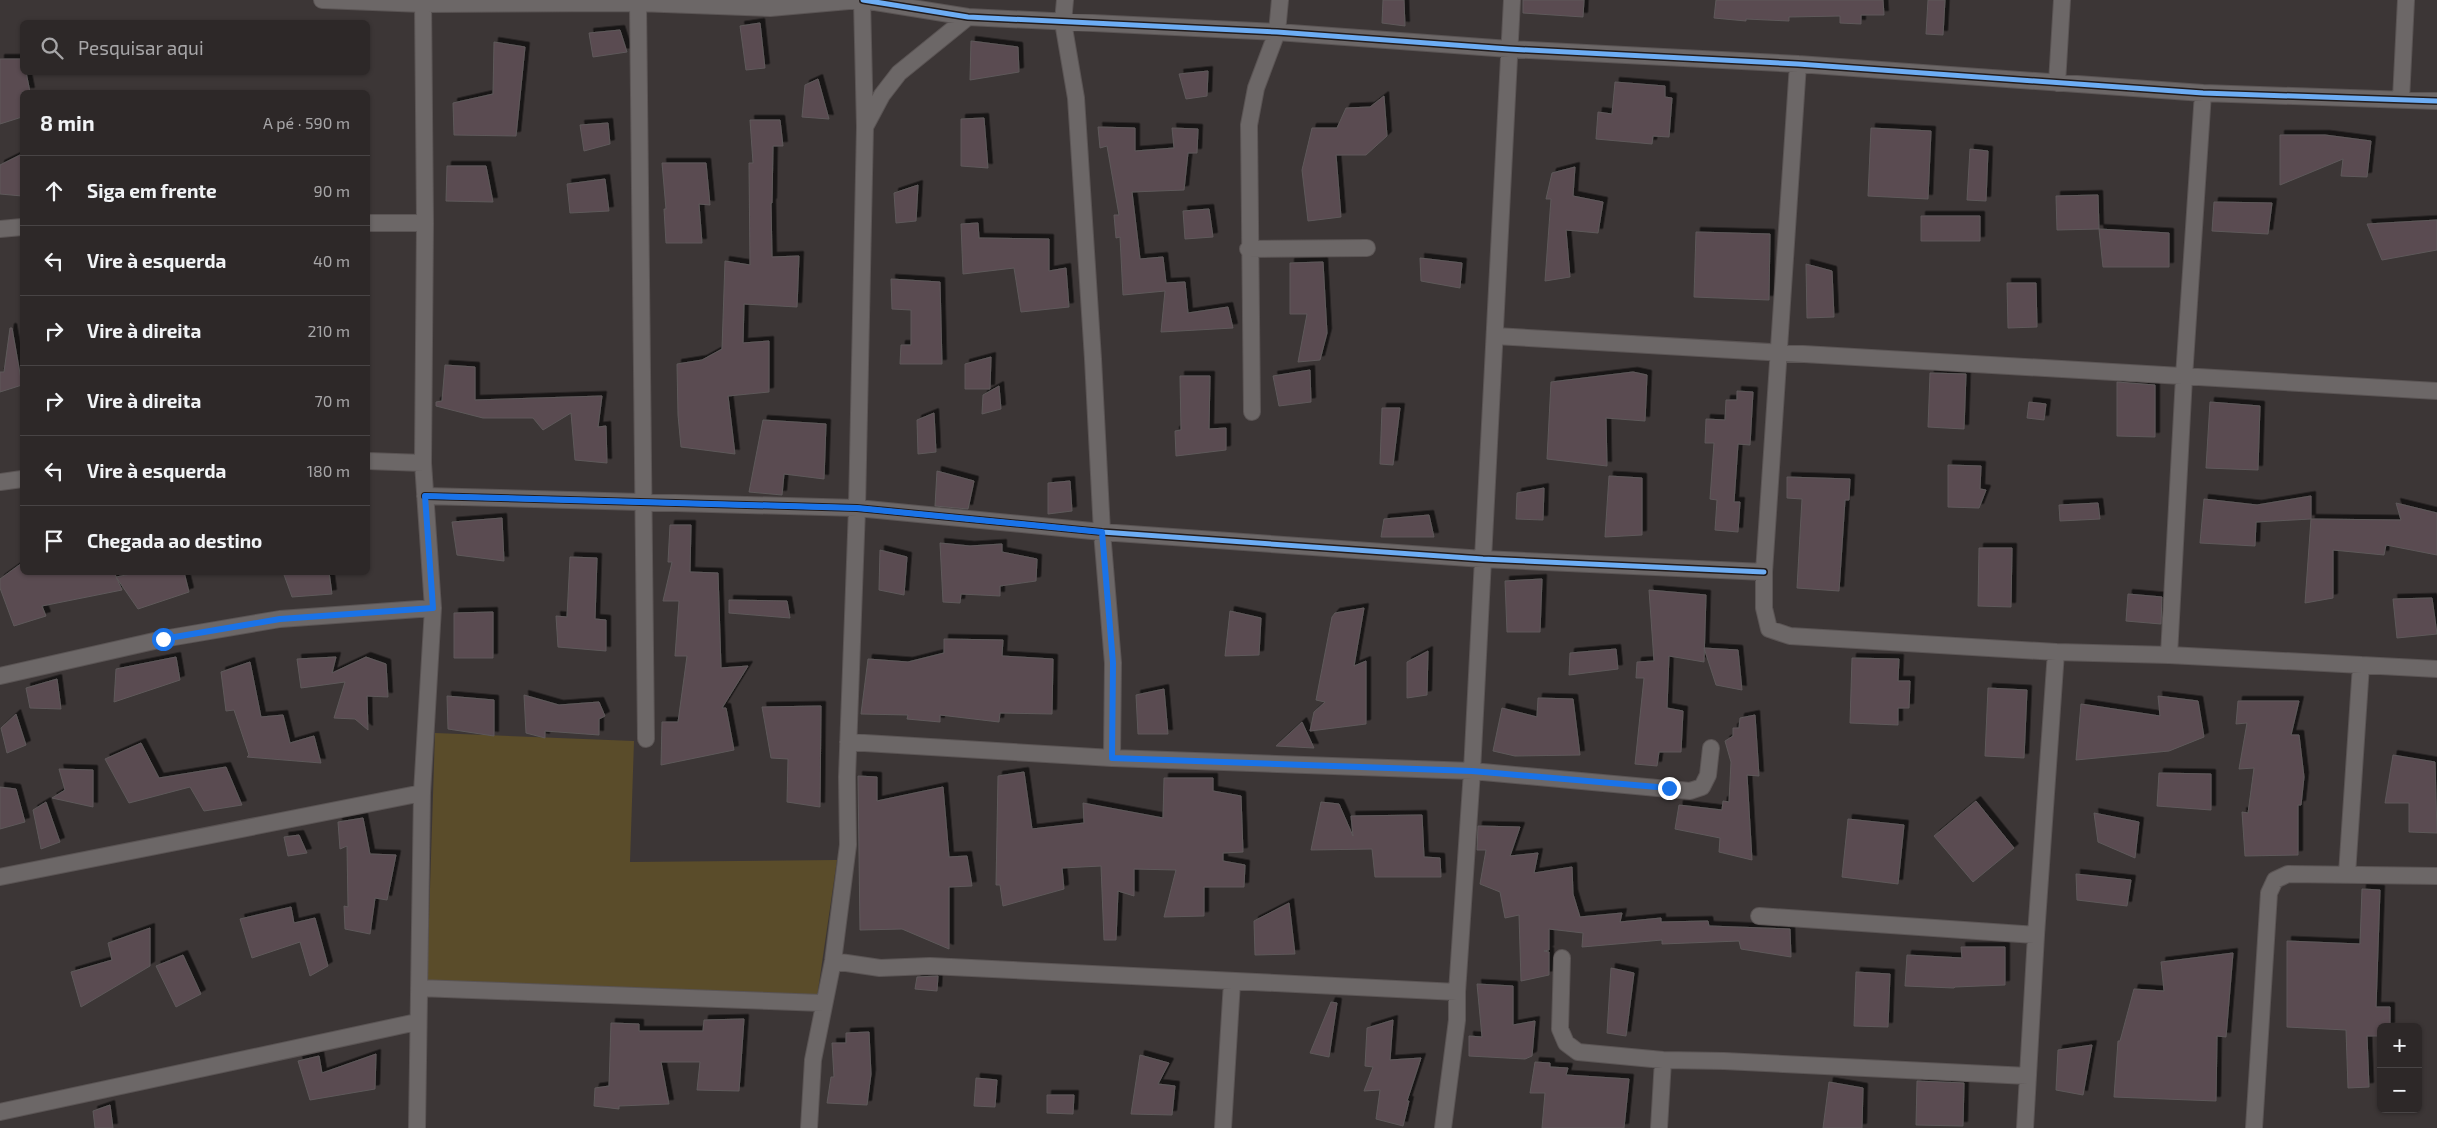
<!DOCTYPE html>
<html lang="pt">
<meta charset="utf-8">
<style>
:root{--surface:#2d2828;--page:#393434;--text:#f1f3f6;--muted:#a7a6a8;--line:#484445}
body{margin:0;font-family:"Exo 2",sans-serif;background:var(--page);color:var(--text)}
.controls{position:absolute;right:15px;bottom:15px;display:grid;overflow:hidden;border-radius:8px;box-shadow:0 1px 4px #0004}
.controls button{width:45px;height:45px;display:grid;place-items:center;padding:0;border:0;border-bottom:1px solid var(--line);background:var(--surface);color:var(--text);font:25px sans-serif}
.stop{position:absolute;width:15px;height:15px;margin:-11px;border:4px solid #1a73e8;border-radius:50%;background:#fff}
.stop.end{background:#1a73e8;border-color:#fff;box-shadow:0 1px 5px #0008}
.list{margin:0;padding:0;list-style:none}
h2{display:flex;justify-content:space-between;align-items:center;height:65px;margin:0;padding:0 20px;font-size:21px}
h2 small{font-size:16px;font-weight:400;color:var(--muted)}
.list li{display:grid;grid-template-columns:32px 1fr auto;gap:15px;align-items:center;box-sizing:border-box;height:70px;padding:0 20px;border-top:1px solid var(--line)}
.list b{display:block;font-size:19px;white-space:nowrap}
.list em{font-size:16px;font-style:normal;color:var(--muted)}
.icon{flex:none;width:28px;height:28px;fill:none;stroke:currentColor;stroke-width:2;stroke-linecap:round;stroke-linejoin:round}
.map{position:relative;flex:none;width:2437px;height:1128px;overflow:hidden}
.search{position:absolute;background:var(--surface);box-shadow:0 1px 4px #0004;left:20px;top:20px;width:350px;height:55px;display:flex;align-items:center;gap:12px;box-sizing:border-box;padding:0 18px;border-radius:8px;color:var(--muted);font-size:19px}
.panel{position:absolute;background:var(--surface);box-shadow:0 1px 4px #0004;left:20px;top:90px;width:350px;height:485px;border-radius:8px}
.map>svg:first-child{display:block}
.green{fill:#5a4c2a}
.building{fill:#5a4b51;stroke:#5e595a;filter:url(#shadow)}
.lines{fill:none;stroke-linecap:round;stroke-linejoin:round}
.minor-casing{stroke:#5a5454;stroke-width:18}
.minor{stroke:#6c6767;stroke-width:16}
.cycleway-casing{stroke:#221c1c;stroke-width:8}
.cycleway{stroke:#6dadf4;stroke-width:5}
.route{stroke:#1a73e8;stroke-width:6}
</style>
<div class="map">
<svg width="2437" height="1128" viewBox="0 0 2437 1128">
<defs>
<filter id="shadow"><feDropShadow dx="4.5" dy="-4.5" stdDeviation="0" flood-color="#0009"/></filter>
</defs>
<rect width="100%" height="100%" fill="#3c3636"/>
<path class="green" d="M435,733l199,8 -4,121 207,-2 -20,137 -390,-15z"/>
<path class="building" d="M1383,0h21l1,26 -23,-3z
M1523,0h61l-1,17 -60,-4z
M1716,0h167l1,15h-23v9l-21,-1v-7l-51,1v4l-43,-2v2l-32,-3z
M1928,0h17l-2,35 -17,-1z
M760,23l5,45 -19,2 -6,-44z
M620,30l7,22 -34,5 -4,-24z
M971,41l47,6 1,25 -49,8z
M494,42l31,5 -9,89 -62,-1 -1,-32 40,-9z
M0,59h22v13h4l4,20h-8v25l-22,7z
M1208,71l-1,25 -21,3 -7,-25z
M818,79l11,40 -27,-2 3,-32z
M1615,82l50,4v11l7,1 -3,39 -16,-1 -1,8 -56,-5 2,-27 14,2z
M1384,96l3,40 -21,19h-30l5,62 -33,4 -6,-51 10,-42h25l9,-20 24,-1z
M984,118l4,50 -27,-2v-47z
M750,120h30l3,26h-10l-1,57h-1l1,54 27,-1 -2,51 -53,-3 -1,39 26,-2v51l-41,4 7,58 -54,-7 -3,-32 -1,-51 25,-4 20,-11 3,-88 25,4 -1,-102h4z
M608,123l2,21 -26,7 -4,-26z
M1098,127l37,1v23l39,-3 -2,-20 26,1 -1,24h-9l-4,37 -52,2 8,67 23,-2 3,26 19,-1 3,31 40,-6 5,21 -72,4 4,-41 -42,4 -3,-58 -4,1 -2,-23h5l-12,-69 -7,2z
M1871,128l60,3 -3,68 -60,-3z
M2280,135h45l46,6 -4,36 -26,-1 2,-17 -63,26z
M1970,149l18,2 -2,50 -19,-1z
M22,154v42l-22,-2v-29z
M662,163h44l4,42 -11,-1 3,39h-36l-2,-34h2z
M447,166h39l7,36 -47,-1z
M1575,167l-2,29 30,6 -5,31 -32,-3 4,47 -25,4 6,-82h-5l6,-26z
M605,179l4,32 -39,2 -3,-29z
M918,185l-2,36 -20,2 -2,-30z
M2098,195l1,34 -42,1 -1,-34z
M2214,202l58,1 -4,31 -56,-3z
M1209,209l4,28 -28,2 -2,-28z
M1921,216h59v25h-59z
M2437,220v30l-55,10 -15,-36z
M978,223l1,15 70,1v32l17,-3 3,39 -48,5 -7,-44 -51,6 -2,-50z
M2099,229l70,4v34h-66z
M1696,232l74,2 -1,66 -75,-3z
M1420,258l42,5 -2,25 -39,-7z
M1323,262l4,71 -7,27 -22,2 9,-48h-17v-51z
M1806,264l26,7 2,46 -27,1z
M891,279l49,3 2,82h-42l1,-19h10v-35l-19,-1z
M2007,283h29l1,44 -29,1z
M10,328h2l10,57 -22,7v-20h4z
M991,357l-1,32h-25v-25z
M445,365l30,2v33l127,-4 -4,31 8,-1 1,37 -32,-3 -4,-47 -28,17 -10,-12h-50l-47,-12v-4l6,-1z
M1310,370l1,32 -32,4 -6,-30z
M1633,372l14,3 -2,46 -39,-3 1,48 -60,-7 4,-77z
M1930,373l36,1 -2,55 -36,-2z
M1180,376h30l-1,53 17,-1v22l-50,6 -1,-25 6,-1z
M2117,382l38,3v52l-38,-1z
M999,386l2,23 -19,5 1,-19z
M1737,391l16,1 -3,53 -12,-1 -4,58h6l-2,30 -23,-2 2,-30 -7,-1 4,-56h-9l1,-24 19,1 1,-20h11z
M2029,402l17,2 -2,16 -17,-2z
M2210,402l50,4 -2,64 -52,-2z
M1382,408h18l-7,57 -13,-1z
M934,413l2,39 -18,2 -1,-34z
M763,420l63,4 -2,55 -40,-5 -2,21 -33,-3z
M1948,465l33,1 -1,23 6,1 -7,18 -31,-1z
M937,471l37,10 -6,28 -33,-3z
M1609,476l33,2v57l-37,2z
M1787,477l63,2 -1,21h-4l-6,91 -42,-3 5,-89 -15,-1z
M1070,481l2,30 -24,3v-31z
M1544,488l-1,32 -27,-1 1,-26z
M2311,496v23l-55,3 -1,24 -55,-3 4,-44 53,6z
M2098,503l2,16 -40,2 -1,-16z
M2396,503l41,10v42l-51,-10 -2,10 -51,-5v48l-28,5 6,-84 90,1z
M1429,515l5,22h-53l3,-18z
M502,518l2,43 -47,-6 -5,-33z
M670,525h21l-1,47 28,1 3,95 27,-2 -26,42h4l8,42 -73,15 1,-43h16l9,-66h-12l4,-55h-16l9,-39h-4z
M940,543l30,3 32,-2v8l35,7 -1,22 -36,5v10l-39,-2 -1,9 -17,-1z
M1979,548h33l-1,59 -33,-1z
M880,550l27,7 -3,38 -25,-5z
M570,557l27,1 -2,61 11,1v31l-48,-4 -2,-31 11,1z
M22,563v9h92l8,18 -80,16 4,10 -32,10 -14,-38v-9z
M141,572h43l5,20 -51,17 -22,-32z
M283,572h46l3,22 -40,3z
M1542,579l-2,53h-33l-2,-51z
M1649,590l57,5 -2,67 -35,-6 -2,52 16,3 -2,41h-22l-2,14 -22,-2 9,-86h-8l1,-16 17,-1z
M2128,594l34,3 -1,27 -35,-3z
M2432,598l5,36 -40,4 -4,-39z
M729,600l58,1 3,17 -61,-5z
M1364,608l-10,58 12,-5v63l-56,7 4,-19 11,-10 -9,-2 16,-83 3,-4z
M1230,611l31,7 -2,37 -34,1z
M493,612v46h-39v-45z
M944,639l59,1 -1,16 51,3 -1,55 -52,-1 -1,9 -59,-7v7l-33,-3 1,-4 -47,-1 7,-55 40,3 36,-9z
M1704,648l34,2 4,40 -26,-5z
M1616,649l2,20 -49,6 1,-22z
M1428,651l-1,44 -20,3v-36z
M176,657l4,23 -66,22 2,-33z
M336,657l-4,16 34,-16 20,7 2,33 -21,-1 1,34 -13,-11 -21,-1 11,-36 -44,6 -4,-29z
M1852,658l47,1 -1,22h12l-1,27h-11v17l-48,-2z
M250,662l11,55 22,-2 7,28 24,-7 7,27 -74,-6 2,-2 -15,-45 -8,1 -5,-39z
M57,679l4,30 -31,-1 -4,-20z
M1988,688l39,2 -3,68 -39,-2z
M1164,689l4,45h-30l-2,-39z
M524,695l35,10 40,-3 6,14 -6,3v16l-54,-4v7l-19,-5z
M447,696l47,4v36l-46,-7z
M2158,696l40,5 6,36 -35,14 -93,9 5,-56 79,12z
M1538,698l35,1 7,56 -65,1 -22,-5 9,-43 35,9z
M2238,701h61l-8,34h8l5,42 -3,28h-3v50l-53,1 -3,-44 6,1 6,-45 -15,1 8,-46 -11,1z
M821,706l-1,101 -33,-5 1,-43 -17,-1 -9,-51z
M16,714l10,31 -19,8 -6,-25z
M1755,715l4,61 -12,-1 5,85 -33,-8 1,-14 -45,-9 4,-24 43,5 1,-9 6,1 2,-40 -6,-21 8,-5v-8h6l1,-10z
M1302,722l12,26 -38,-2z
M141,743l18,35 67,-11 16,38 -38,6 -14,-24 -61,16 -24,-44z
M2393,755l42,7 2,71 -28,-1v-29h-24z
M59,769l34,1v37l-41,-9 13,-8z
M1024,772l8,57 52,-6 -1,-20 80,15 1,-40h49v13l28,5 2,56 -20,1v8l22,4 -1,22h-40v29l-40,1 12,-47 -42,-1v27l-16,-5 -2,49h-12l-3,-74 -39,2 2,21 -61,17 -3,-21h-4l2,-109z
M2159,773l52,1v36l-54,-4z
M858,776l19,1v24l66,-14 6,70 18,-1 5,30 -23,1v62l-47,-20 -42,1z
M0,787l16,2 9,33 -25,7z
M1976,801l38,47 -41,34 -39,-46z
M46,802l14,40 -19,7 -8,-39z
M1321,802l18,2 14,32 -2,-20 71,-1 2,42 16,1 1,19h-66l-3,-28 -61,1z
M2094,813l45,9 -4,36 -37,-16z
M363,818l7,36 26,1 -9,45 -12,-2 -5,36 -25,-5 -1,-23 4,1 -1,-61 -7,3 -2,-27z
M1848,819l56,6 -6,59 -56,-7z
M1478,826l42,1 -10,29 28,-3 -4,20 38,-6 1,27 7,23 42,-4 -2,9 41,-4v4l47,-1 1,5 81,3 1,28 -50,-8 -2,-8 -77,3v-4l-80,7 1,-14 -34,-4v21l-5,1 5,1v23l-28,6 -2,-66 -14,3 -5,-26 -20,-8 6,-34h-9z
M299,835l8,18 -19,3 -4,-19z
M2076,874l55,6 -4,26 -50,-6z
M2362,889l18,1 -4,117h14v20h-9v9h-14l2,51 -21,1 -2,-58 -59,-3v-86l73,3z
M1289,903l6,51 -40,1 -1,-34z
M291,907l3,16 21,-5 13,48 -18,10 -10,-34 -48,16 -12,-39z
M150,928v38l-69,41 -10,-35 41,-12 -4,-17z
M1961,947h44v38l-50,2 -1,1 -49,-2 2,-31 55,3z
M2233,953l-7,84 -9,-1 -1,65 -102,-4 4,-56h2l14,-52 30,2 -3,-29z
M183,955l18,39 -25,13 -20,-41z
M1611,968l23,5 -8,63 -19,-3z
M1856,972l34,2 -2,53 -34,-1z
M938,976l-1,15 -22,-2 2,-12z
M1477,984l36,2v39l22,-4 -3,35 -7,3 -56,-3v-20l13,1z
M1331,1002l6,1 -8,54 -19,-4z
M744,1019l-5,72 -42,-1 3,-28h-39l8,42 -50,2v3l-25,-3 1,-18 14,-2 2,-63 28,1v7h64l1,-11z
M1393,1020l-3,40 31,-2 -14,43h2l-6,25 -27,-7 4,-29 -16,1 9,-24 -8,-1 2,-38z
M869,1032l2,42 -4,31 -40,-2 4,-26h3l-2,-34h14v-10z
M2092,1045l-9,50 -27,-5 2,-40z
M376,1054l-1,35 -65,11 -12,-39 21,-5 3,17z
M1140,1055l29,8 -11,21 17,2 -3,29 -41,-1z
M1535,1062l15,1v4l18,1 -2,7 63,4 -5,49h-82l3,-35h-15z
M976,1078l21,2 -2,27 -21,-1z
M1917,1081l47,2 -1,43 -47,-1z
M1829,1082l34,6 -1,40h-39z
M1047,1095h27l-1,19 -26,-1z
M110,1105l3,23h-18l-2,-17z"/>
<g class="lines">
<defs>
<path id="minor" d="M322,0l101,4 215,-1 132,5 90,-8
M863,0l105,17 309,15 232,17 289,15 405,29 234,8
M1065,0l-2,22 13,76 17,261 9,173 11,131 -1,95
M638,3l8,736
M1798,64l-34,508v36l5,21 21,7 266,16 113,3 268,14
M2057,83l5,-83
M2401,99l5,-99
M866,125l16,-30 17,-22 69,-56
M368,223h57
M0,229l22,-2
M1248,249l119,-1
M1495,336l942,55
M1252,412l-3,-287 7,-37 21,-56 3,-32
M368,461l55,2
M0,482l22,-3
M425,496l432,12 245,24 381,27 281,13
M2169,655l15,-278 19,-284
M0,676l163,-37 117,-20 153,-11
M848,742l264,16 360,13 218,20 12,-4 6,-12 3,-27
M2347,874l14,-209
M0,877l422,-84
M1759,916l277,19
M1562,958l-2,71 6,14 12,9 85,8 61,1 304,15
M833,961l47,7 50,-2 527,26
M419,988l404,15
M0,1112l417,-90
M417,1128l5,-335 11,-185 -10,-145 2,-240 -2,-223
M809,1128l4,-68 20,-99 15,-116 -1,-68 10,-269 8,-381 -3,-127
M1223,1128l9,-146
M1443,1128l14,-108v-28l15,-221 40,-771
M1659,1128l4,-68
M2025,1128l11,-193 20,-283
M2254,1128l15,-235 6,-13 13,-6 149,2"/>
</defs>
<use href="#minor" class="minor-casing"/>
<use href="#minor" class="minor"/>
<defs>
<path id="cycleway" d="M863,0l105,17 309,15 232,17 289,15 405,29 234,8
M425,496l432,12 245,24 381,27 281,13"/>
</defs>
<use href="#cycleway" class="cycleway-casing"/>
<use href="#cycleway" class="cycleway"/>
</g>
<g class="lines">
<path class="route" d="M163,639l117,-20 153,-11 -8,-112 432,12 245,24 11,131 -1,95 360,13 197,17"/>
</g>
</svg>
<div class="controls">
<button>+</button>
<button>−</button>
</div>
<div class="stop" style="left:163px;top:639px"></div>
<div class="stop end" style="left:1669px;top:788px"></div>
<div class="search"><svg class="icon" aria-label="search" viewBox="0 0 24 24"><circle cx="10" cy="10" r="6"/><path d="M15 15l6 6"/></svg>Pesquisar aqui</div>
<section class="panel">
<h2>8 min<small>A pé · 590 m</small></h2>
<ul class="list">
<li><svg class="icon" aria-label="ahead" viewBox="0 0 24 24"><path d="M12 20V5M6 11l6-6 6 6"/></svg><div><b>Siga em frente</b></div><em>90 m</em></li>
<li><svg class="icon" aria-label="left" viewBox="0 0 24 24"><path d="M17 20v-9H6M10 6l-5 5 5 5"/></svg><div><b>Vire à esquerda</b></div><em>40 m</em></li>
<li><svg class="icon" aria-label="right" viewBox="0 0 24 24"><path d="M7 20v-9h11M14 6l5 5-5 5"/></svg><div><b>Vire à direita</b></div><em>210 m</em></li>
<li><svg class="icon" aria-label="right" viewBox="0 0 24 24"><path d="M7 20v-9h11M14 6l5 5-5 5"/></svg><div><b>Vire à direita</b></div><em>70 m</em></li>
<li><svg class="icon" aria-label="left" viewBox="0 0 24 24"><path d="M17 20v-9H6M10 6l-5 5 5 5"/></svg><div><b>Vire à esquerda</b></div><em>180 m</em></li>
<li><svg class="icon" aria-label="arrive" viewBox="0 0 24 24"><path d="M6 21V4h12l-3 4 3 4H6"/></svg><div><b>Chegada ao destino</b></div></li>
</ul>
</section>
</div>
